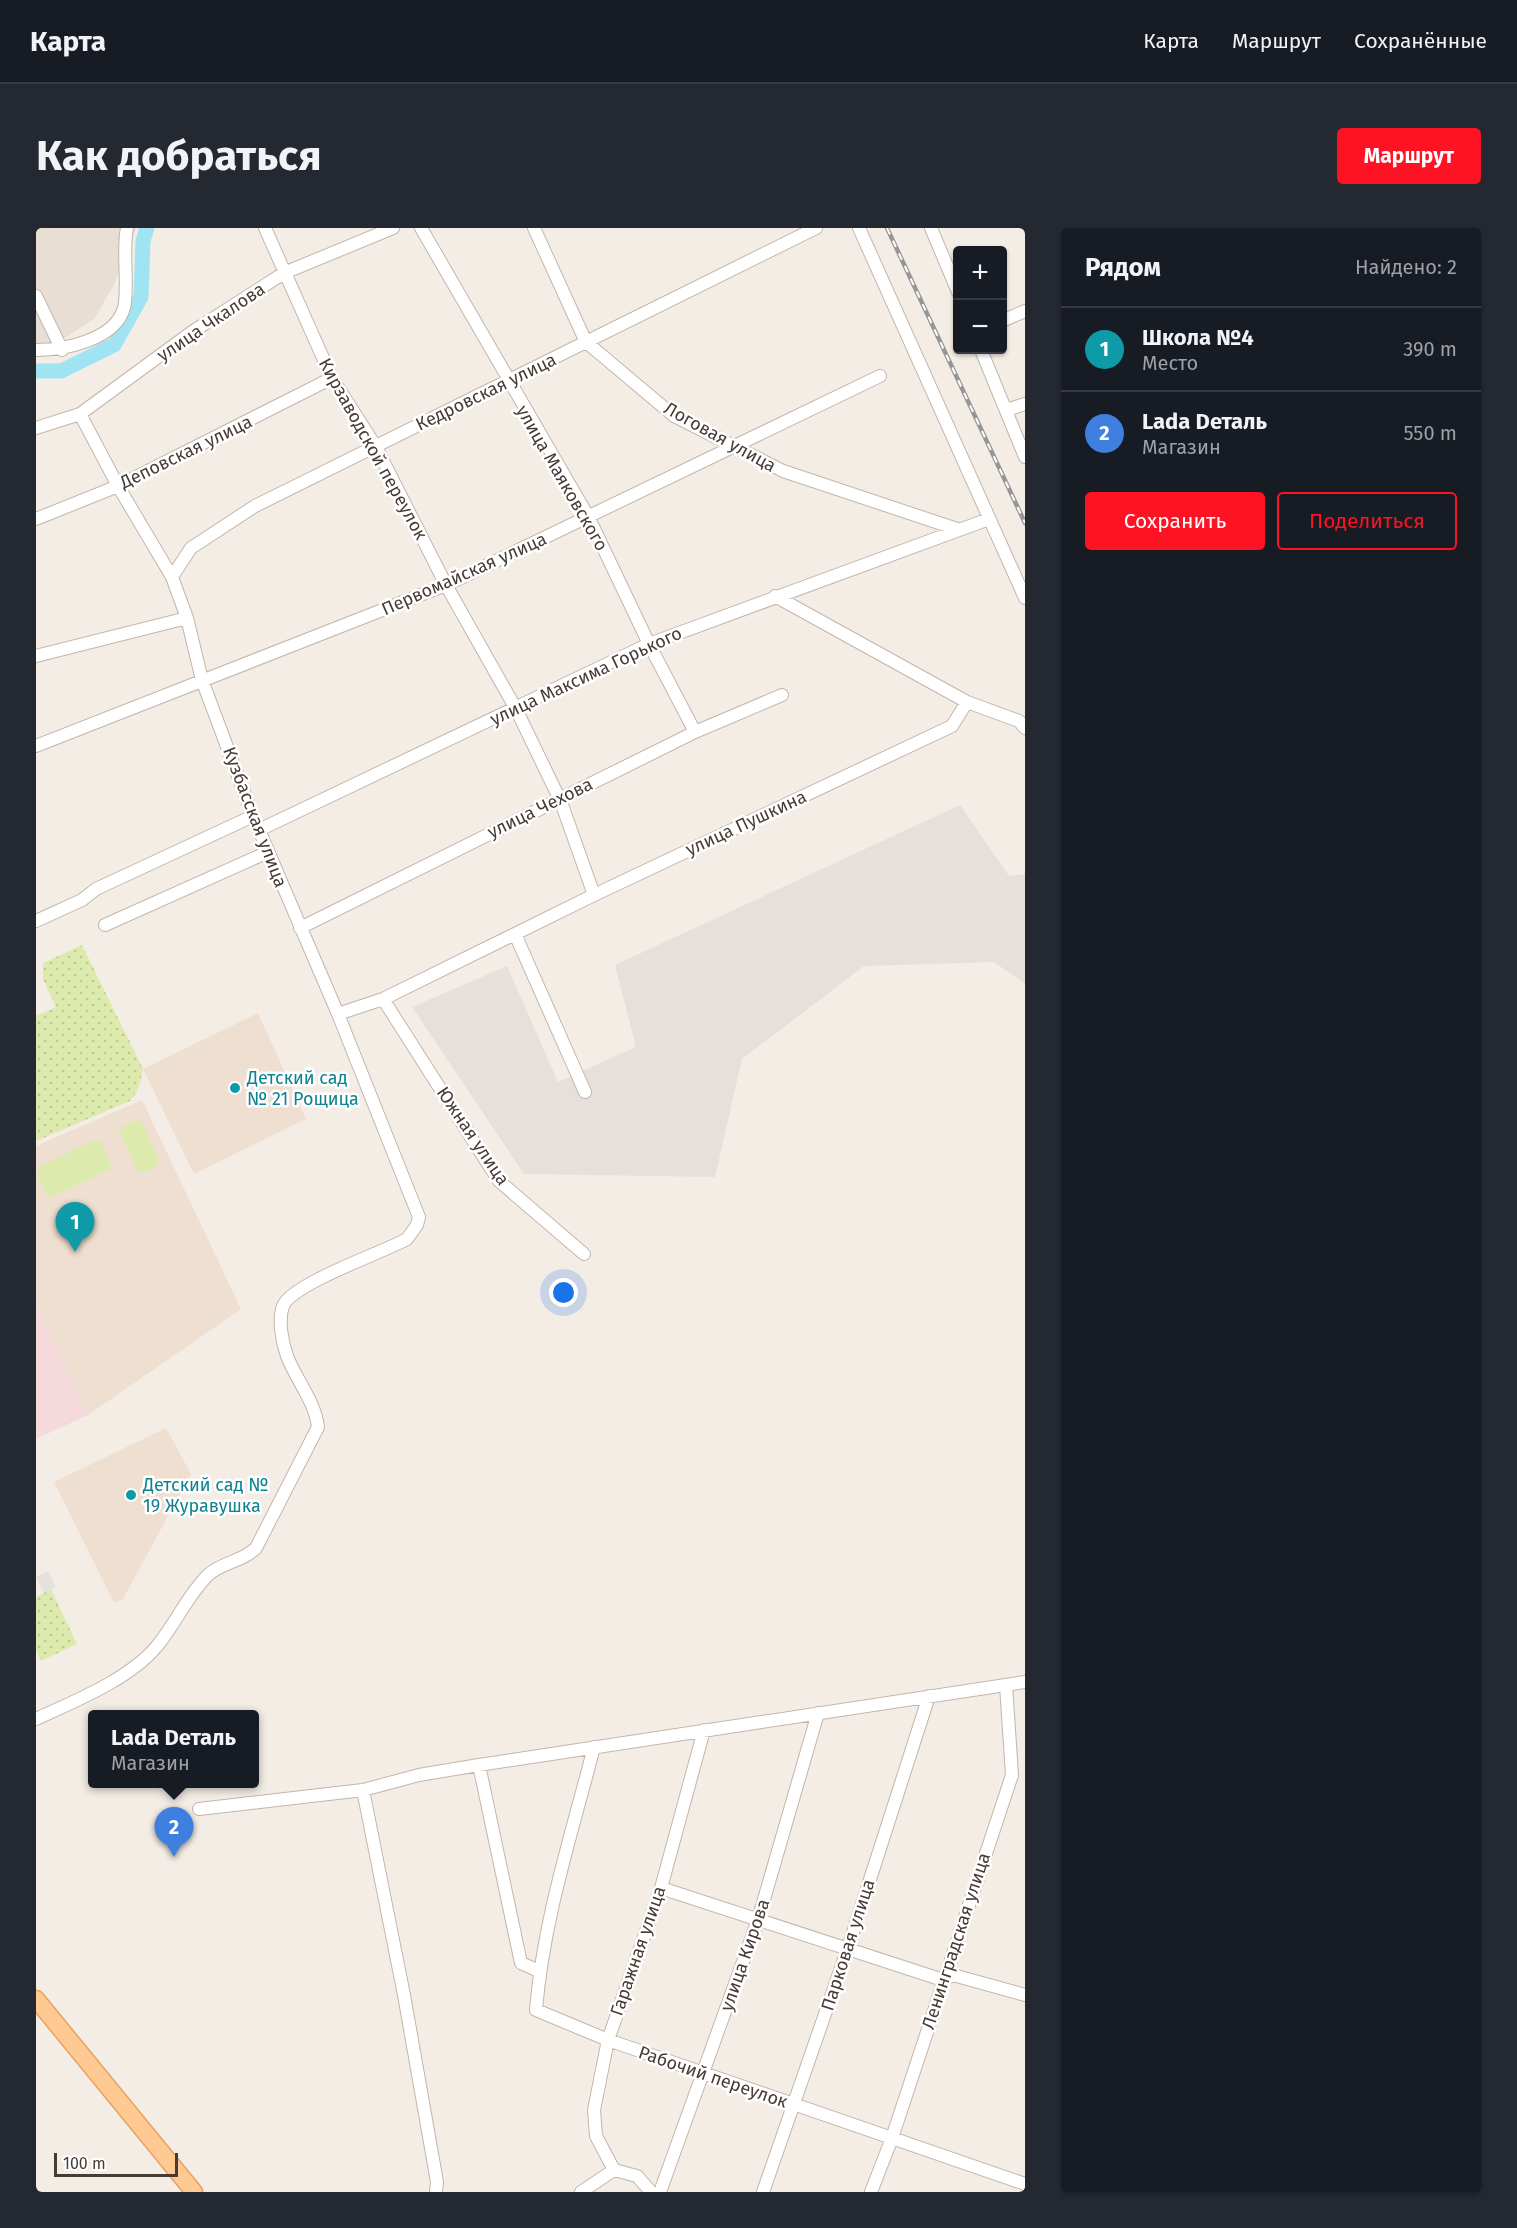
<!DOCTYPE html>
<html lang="ru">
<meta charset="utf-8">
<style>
:root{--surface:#171b24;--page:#242831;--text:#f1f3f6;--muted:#9ea1a6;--line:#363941;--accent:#ff1223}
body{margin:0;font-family:"Fira Sans",sans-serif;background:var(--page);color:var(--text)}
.controls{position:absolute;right:18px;top:18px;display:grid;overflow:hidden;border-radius:6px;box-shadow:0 2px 4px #0004}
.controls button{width:54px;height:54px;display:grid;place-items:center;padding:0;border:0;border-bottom:2px solid var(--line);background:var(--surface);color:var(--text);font:30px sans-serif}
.scale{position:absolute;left:18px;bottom:15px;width:124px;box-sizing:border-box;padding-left:6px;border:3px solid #473c35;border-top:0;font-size:16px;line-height:21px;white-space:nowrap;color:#473c35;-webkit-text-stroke:4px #fff;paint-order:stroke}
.you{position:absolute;left:528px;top:1065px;width:21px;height:21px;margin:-15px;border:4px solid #fff;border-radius:50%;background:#1a73e8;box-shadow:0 0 0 9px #1a73e833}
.badge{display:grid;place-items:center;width:39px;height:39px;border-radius:50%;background:var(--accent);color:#fff;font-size:20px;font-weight:700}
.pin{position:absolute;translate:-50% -50px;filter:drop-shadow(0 2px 3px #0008)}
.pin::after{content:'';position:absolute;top:32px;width:21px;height:18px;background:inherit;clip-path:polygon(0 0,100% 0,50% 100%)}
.popup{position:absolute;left:52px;top:1482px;width:171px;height:78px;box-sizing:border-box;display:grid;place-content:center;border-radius:6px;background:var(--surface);filter:drop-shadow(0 2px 4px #0005);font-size:20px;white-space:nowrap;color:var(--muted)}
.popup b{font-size:22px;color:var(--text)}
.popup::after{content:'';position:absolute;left:50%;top:100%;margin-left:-12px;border:12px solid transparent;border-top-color:var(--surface)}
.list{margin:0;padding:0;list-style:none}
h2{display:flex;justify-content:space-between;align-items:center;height:78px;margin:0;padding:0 24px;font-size:26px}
h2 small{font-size:20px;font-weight:400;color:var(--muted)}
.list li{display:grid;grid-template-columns:39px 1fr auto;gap:18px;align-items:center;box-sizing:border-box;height:84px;padding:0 24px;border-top:2px solid var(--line)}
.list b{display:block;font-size:22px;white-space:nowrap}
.list p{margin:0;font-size:20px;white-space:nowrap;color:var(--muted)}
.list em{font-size:20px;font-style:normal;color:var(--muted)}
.actions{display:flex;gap:12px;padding:18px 24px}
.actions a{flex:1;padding:14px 0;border:2px solid var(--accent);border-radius:6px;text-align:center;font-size:21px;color:var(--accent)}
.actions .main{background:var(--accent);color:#fff}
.map{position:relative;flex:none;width:989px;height:1964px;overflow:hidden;border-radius:6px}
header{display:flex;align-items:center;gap:36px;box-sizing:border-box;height:84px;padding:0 30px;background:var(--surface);border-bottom:2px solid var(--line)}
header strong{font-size:28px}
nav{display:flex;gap:33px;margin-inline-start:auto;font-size:21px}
.intro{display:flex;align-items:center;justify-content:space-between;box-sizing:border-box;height:144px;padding:0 36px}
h1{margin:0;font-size:42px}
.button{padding:15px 27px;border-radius:6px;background:var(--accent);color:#fff;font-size:21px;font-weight:700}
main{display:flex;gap:36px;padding:0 36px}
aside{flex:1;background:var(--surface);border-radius:6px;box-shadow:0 2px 4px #0004}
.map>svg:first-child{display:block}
.residential{fill:#e8ded4}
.industrial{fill:#e6dfdb}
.education{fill:#eedfd0}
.medical{fill:#f5d9dc}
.grass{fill:url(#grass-dots)}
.garden{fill:#dceaad}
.parking{fill:#e5e1df}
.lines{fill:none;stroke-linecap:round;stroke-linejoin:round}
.river{stroke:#a0e4f4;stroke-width:15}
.minor-casing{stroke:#c3b5ab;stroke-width:14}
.major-casing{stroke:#e9a15f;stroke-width:19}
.minor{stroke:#fff;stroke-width:12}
.major{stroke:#ffc994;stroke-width:16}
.rail-casing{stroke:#969696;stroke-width:4.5}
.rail{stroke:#fff;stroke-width:2;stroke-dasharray:7;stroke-linecap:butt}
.culture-dot{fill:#0f9aa8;stroke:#fff;stroke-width:2}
.labels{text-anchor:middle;stroke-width:5;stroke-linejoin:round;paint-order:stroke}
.street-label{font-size:18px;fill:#473c35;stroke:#fff}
.culture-label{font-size:18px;fill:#0d838f;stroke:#fff;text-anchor:start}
</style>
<header>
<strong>Карта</strong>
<nav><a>Карта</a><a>Маршрут</a><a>Сохранённые</a></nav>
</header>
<div class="intro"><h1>Как добраться</h1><a class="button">Маршрут</a></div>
<main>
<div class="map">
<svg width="989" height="1964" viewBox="0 0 989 1964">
<defs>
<pattern id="grass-dots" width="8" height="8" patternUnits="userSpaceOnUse" patternTransform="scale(1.5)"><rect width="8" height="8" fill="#dceaad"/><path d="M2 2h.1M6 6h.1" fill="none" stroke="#beca95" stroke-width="1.8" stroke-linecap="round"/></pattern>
</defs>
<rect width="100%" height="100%" fill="#f4ede6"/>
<path class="residential" d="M0,0h100l-22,57 -20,34 -40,26 -18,-1z"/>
<path class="industrial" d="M924,577l49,71 16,-2v110l-31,-22 -130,4 -122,93 -27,118 -191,-3 -112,-167 95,-41 51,116 78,-35 -21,-82z"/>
<path class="education" d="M222,785l48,106 -112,55 -51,-105z
M106,872l99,209 -153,106 -52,-110v-159z
M130,1200l25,46 -68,125 -9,4 -60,-121z"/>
<path class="medical" d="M0,1077l52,110 -52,24z"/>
<path class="grass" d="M46,717l61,124c-3,13 -4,23 -13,32l-94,40v-125l20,-9 -13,-28v-16z
M15,1361l26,55 -36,17 -5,-11v-53z"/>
<path class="garden" d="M100,892l6,2 17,38 -2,6 -13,6 -7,-2 -17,-39 3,-5z
M60,912l5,1 11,27 -60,29 -4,-1 -11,-20 2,-10z"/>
<path class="parking" d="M12,1343l8,16 -12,6 -8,-16z"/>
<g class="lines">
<path class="river" d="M0,143h25l53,-26 27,-48 2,-56 4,-13"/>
<defs>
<path id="minor" d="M229,0l67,150 44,69 70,138 70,124 45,93 33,93
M385,0l168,290 60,126 46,88
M498,0l52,114 88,74 109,55 174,58
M823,0l166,370
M895,0l27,64
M0,68l26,54
M966,93l23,-10
M0,122c28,0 79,-10 88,-42 5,-20 -2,-57 3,-80
M945,122l44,107
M970,182l19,-6
M0,200l44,-14 112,-82 92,-59 109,-45
M0,291l82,-33 214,-108
M136,349l19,-29 64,-42 561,-278
M739,368l192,106 52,19 6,7
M0,428l151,-38
M0,518l410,-161 434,-209
M223,602l390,-186 340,-125
M0,693l46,-21 14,-11 157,-73
M69,697l163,-73
M264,700l395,-196 87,-37
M479,706l70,158
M347,771l116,182 85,73
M302,786l45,-15 211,-104 358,-169 15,-24
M0,1491c39,-18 94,-40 121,-73 19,-23 30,-50 51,-71 14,-13 34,-13 48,-27l62,-121c-3,-26 -22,-47 -31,-71 -5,-14 -9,-36 -4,-50 10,-23 99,-53 124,-67l10,-14 2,-8 -81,-203 -85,-198 -51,-136 -15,-62 -15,-41 -54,-91 -38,-72
M558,1519c-22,86 -51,174 -58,263l72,30 417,144
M443,1537l42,198 18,8
M163,1581l164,-19
M625,1660l282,92 10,-5 72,20
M578,1942l-18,-34 -2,-26 14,-70 53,-152 43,-158
M578,1942l23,6 14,16
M400,1964l1,-10 -33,-187 -41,-205 56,-15 60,-10 546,-83
M545,1964l33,-22
M624,1964l98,-272 60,-207
M727,1964l85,-244 81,-252
M835,1964l21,-54 120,-363 -6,-90"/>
<path id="major" d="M0,1771l158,193"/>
</defs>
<use href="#minor" class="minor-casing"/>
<use href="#major" class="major-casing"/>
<use href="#minor" class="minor"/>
<use href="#major" class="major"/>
<defs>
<path id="rail" d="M851,0l138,295"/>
</defs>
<use href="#rail" class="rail-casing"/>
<use href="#rail" class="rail"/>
</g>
<g class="culture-dot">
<circle cx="199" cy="860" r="6"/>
<circle cx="95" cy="1267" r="6"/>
</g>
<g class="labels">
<g class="street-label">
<text transform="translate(175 94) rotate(-34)" y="6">улица Чкалова</text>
<text transform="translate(450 164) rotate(-26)" y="6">Кедровская улица</text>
<text transform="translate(684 209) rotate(29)" y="6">Логовая улица</text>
<text transform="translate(337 221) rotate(61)" y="6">Кирзаводской переулок</text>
<text transform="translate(150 224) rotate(-26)" y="6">Деповская улица</text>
<text transform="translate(526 250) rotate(60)" y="6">улица Маяковского</text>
<text transform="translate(428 346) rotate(-24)" y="6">Первомайская улица</text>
<text transform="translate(550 448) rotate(-25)" y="6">улица Максима Горького</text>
<text transform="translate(504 580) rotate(-26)" y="6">улица Чехова</text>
<text transform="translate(219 589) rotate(69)" y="6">Кузбасская улица</text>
<text transform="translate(710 595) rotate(-25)" y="6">улица Пушкина</text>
<text transform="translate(437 908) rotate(56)" y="6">Южная улица</text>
<text transform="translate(920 1713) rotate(-72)" y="6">Ленинградская улица</text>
<text transform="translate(812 1717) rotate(-72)" y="6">Парковая улица</text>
<text transform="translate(602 1723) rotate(-71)" y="6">Гаражная улица</text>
<text transform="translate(709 1727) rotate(-71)" y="6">улица Кирова</text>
<text transform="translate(677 1849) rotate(19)" y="6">Рабочий переулок</text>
</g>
<g class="culture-label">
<text x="211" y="856">Детский сад<tspan x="211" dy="21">№ 21 Рощица</tspan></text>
<text x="107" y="1263">Детский сад №<tspan x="107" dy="21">19 Журавушка</tspan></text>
</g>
</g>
</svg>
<div class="controls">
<button>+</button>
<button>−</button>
</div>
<div class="scale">100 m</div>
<div class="you"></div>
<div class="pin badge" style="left:39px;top:1024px;background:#0f9aa8">1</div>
<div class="pin badge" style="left:138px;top:1629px;background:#3f7fe0">2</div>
<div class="popup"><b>Lada Dеталь</b>Магазин</div>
</div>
<aside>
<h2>Рядом<small>Найдено: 2</small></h2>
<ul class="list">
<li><span class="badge" style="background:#0f9aa8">1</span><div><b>Школа №4</b><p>Место</p></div><em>390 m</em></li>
<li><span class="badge" style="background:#3f7fe0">2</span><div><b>Lada Dеталь</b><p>Магазин</p></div><em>550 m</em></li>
</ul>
<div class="actions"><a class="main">Сохранить</a><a>Поделиться</a></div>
</aside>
</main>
